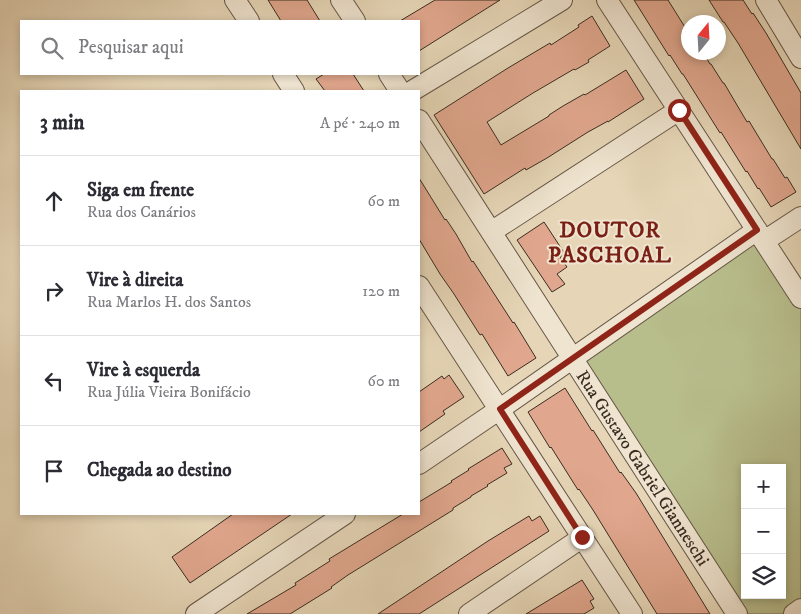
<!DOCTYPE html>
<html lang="pt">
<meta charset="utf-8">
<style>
:root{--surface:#fff;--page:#f2f2f3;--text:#2b2b33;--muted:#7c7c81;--line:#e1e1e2}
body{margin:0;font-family:"IM FELL DW Pica",serif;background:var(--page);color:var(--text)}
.controls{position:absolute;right:15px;bottom:15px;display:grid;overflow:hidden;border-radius:0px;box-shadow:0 2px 8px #0003}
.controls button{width:45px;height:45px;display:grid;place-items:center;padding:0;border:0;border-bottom:1px solid var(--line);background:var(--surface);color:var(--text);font:25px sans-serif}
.compass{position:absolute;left:681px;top:15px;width:45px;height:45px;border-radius:50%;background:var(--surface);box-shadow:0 2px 8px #0003;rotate:18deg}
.stop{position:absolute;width:15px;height:15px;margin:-11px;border:4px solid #8f2418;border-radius:50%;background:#fff}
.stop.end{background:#8f2418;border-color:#fff;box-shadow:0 1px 5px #0008}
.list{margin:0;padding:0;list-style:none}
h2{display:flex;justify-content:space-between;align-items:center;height:65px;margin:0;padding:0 20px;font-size:21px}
h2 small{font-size:16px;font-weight:400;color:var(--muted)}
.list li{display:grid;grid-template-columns:32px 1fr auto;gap:15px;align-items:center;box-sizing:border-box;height:90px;padding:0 20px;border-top:1px solid var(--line)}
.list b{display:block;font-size:19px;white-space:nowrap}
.list p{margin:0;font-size:16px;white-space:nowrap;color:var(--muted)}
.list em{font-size:16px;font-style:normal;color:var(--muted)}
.icon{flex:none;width:28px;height:28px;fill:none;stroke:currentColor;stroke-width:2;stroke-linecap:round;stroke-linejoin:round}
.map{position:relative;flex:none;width:801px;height:614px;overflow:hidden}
.search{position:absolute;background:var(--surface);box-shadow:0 2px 8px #0003;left:20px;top:20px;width:400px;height:55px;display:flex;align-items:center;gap:12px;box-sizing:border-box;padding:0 18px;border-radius:0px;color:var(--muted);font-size:19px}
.panel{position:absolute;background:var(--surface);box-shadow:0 2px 8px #0003;left:20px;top:90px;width:400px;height:425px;border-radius:0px}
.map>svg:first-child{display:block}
.green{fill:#b8bd8c;stroke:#797456;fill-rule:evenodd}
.building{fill:#e1a78e;stroke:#3a2c21}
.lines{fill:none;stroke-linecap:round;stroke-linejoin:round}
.minor-casing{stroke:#655646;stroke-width:22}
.minor{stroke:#efe4d0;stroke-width:20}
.route{stroke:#8f2418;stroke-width:6}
.labels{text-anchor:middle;stroke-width:4;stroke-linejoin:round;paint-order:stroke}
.street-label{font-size:18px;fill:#3a2c21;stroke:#efe4d0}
.district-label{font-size:22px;font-weight:bold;letter-spacing:1px;fill:#7a1f14;stroke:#efe4d0}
</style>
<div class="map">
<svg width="801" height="614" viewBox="0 0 801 614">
<rect width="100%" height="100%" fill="#e6d6b7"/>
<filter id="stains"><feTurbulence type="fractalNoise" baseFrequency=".004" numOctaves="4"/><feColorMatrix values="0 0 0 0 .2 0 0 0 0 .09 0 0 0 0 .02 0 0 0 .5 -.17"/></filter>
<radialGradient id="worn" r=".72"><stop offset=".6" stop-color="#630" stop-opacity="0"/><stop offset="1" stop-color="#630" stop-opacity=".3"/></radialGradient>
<path class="green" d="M757,230l44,68v311l-7,5h-57l-164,-256zM745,468h37v127h-37z"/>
<path class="building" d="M268,0h39l13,21h-39z
M435,0h65l-81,51v-30h-19z
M634,0h34l20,32v20h15l7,12h1l12,19h1l23,39 2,-1 23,38h1l12,19 2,-1 9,15 -25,15 -12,-19 -1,1 -11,-18 -1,1 -25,-40 -1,1 -37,-59h-1l-12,-19 -1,1z
M709,0h34l9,14 1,-1 13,20 35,60v56l-63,-106 -14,-21h-1z
M592,16l18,30 -22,14 1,2 -14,8 -1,-1 -41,24 -46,29 14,23 48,-29v-1l14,-9 21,-12 1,1 41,-25 18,29 -36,23v-1l-20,11 -41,26 -21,12 -1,-2 -41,26 -50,-79 74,-47 42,-25 1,2 28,-18 -1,-2z
M324,74h29l11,17h-39l-9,-12z
M419,178l26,42 1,-1 10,15 16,28 1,-1 40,62 1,-1 22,36 -28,18 -26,-42 -2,1 -26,-41 -14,-20 -21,-35z
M544,222l21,32 -5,3 7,10 -10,7 8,10 -13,8 -35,-52z
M449,375l15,22 -21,14 2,3 -26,18v-40l23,-16 2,3z
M565,388l27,43 1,-1 27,43 1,-1 15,21 74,121h-53l-64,-104 -14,-21 -1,1 -27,-43 -1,1 -22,-36z
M502,448l10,16 -8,4 3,5 -20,12 1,1 -17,10v1l-18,11v2l-105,65 -17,12 1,1 -42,26h-43l49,-29 -1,-2 35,-22 -1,-2 74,-45h16v-12l33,-20 -1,-1 18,-11 -1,-1z
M233,514h59l-102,69 -18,-26z
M529,516l3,5 8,-5 9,15 -130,83h-41l110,-73z
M582,580l12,19 -4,2 4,7 -10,6h-58z"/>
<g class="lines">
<defs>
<path id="minor" d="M235,0l14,21
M341,0l14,21
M607,0l194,298
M766,0l35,58
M283,74l11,17
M389,74l11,17
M412,91l150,-91
M419,120l318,494
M491,232l188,-122
M764,241l37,-24
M419,286l213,328
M419,464l81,-55 257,-179
M196,614l149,-100
M469,614l114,-77
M794,614l7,-5"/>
</defs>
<use href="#minor" class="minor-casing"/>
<use href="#minor" class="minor"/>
</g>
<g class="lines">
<path class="route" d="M582,537l-82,-128 257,-179 -78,-120"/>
</g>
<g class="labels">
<g class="street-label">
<text transform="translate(643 468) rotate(57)" y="6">Rua Gustavo Gabriel Gianneschi</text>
</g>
<g class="district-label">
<text x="610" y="237">DOUTOR<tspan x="610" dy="25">PASCHOAL</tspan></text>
</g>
</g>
<rect width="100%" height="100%" filter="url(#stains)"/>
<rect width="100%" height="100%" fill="url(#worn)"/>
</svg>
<div class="controls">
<button>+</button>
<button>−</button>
<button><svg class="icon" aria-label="layers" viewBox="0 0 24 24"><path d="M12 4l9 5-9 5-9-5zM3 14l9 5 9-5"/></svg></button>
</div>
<svg class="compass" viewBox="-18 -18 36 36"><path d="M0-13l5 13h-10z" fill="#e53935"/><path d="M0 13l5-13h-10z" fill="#7c7c81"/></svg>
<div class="stop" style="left:679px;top:110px"></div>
<div class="stop end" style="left:582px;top:537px"></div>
<div class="search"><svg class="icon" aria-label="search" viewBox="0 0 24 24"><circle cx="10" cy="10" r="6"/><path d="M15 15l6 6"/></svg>Pesquisar aqui</div>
<section class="panel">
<h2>3 min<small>A pé · 240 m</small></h2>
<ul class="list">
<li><svg class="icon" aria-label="ahead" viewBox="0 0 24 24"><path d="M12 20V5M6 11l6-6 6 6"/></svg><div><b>Siga em frente</b><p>Rua dos Canários</p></div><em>60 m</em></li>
<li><svg class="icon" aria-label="right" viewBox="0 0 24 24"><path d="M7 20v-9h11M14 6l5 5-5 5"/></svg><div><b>Vire à direita</b><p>Rua Marlos H. dos Santos</p></div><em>120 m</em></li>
<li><svg class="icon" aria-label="left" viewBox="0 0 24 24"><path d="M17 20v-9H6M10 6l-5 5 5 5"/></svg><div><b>Vire à esquerda</b><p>Rua Júlia Vieira Bonifácio</p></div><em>60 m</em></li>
<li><svg class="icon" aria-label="arrive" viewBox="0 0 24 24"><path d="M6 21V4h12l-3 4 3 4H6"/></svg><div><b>Chegada ao destino</b></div></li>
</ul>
</section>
</div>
